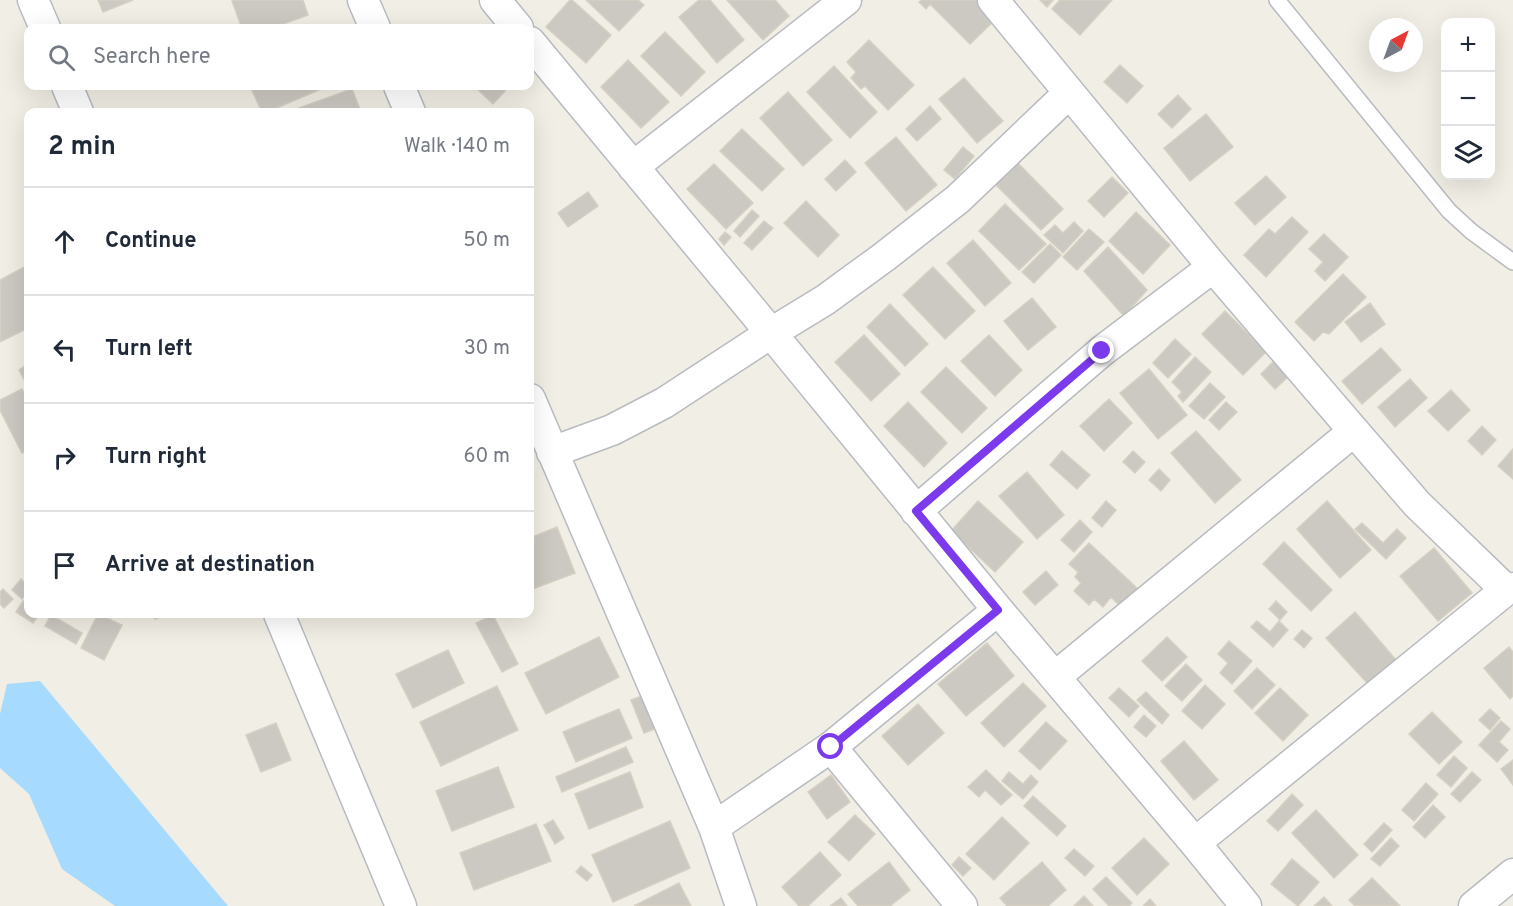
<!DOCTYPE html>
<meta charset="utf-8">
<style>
:root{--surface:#fff;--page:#f6f6f7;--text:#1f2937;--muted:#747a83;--line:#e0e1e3}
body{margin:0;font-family:Overpass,sans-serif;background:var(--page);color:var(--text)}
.controls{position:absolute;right:18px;top:18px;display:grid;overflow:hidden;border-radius:12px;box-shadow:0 6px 24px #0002}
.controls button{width:54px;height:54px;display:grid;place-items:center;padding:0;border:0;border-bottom:2px solid var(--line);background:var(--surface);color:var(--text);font:30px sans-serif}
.compass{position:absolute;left:1369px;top:18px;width:54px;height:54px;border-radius:50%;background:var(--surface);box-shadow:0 6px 24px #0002;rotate:41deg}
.stop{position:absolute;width:18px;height:18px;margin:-14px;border:4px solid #7c3aed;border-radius:50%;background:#fff}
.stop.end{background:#7c3aed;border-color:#fff;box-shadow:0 2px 6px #0008}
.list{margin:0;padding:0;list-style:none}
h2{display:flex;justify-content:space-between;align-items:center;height:78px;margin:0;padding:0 24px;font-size:26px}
h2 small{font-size:20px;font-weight:400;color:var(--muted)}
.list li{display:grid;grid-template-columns:39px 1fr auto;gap:18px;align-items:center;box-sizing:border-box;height:108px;padding:0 24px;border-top:2px solid var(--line)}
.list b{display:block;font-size:22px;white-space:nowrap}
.list em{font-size:20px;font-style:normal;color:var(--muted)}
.icon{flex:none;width:33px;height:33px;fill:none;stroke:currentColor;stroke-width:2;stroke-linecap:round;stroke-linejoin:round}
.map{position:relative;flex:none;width:1513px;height:906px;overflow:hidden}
.search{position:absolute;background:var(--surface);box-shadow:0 6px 24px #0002;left:24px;top:24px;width:510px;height:66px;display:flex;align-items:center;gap:15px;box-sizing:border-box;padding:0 21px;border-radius:12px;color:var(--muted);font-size:22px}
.panel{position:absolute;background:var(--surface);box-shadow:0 6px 24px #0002;left:24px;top:108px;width:510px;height:510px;border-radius:12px}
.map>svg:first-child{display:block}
.water{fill:#a7daff}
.building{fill:#ccc8c2;stroke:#d6d0c3;stroke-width:1.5}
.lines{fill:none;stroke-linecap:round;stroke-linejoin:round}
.service-casing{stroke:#b8bbc0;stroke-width:18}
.minor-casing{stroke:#b8bbc0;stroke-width:33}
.service{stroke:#fff;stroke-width:15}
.minor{stroke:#fff;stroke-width:30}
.route{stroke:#7c3aed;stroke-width:8}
</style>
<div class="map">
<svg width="1513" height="906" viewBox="0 0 1513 906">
<rect width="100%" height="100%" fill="#f1eee5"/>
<path class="water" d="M40,681l188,225h-113l-53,-37 -33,-75 -29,-26v-54l7,-30z"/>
<path class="building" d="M98,0h35l-30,12z
M234,0h69l5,15 -36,13h-30l-10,-27z
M570,0h2l39,35 -25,28 -40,-36z
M586,0h52l6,5 -25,26z
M699,0h11l34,40 -27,23 -38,-46z
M727,0h48l14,16 -26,24z
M922,0h55l19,19 -26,25 -40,-40 -4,5 -7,-7z
M1040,0h13l-6,7z
M1060,0h52l-32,35 -28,-26z
M665,32l40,40 -24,24 -40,-40z
M869,40l45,45 -26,25 -23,-24 -4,3 -10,-11 5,-6 -9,-10z
M628,60l41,42 -28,26 -40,-41z
M1120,65l23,21 -16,17 -23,-21z
M834,66l43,46 -27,26 -43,-46z
M964,78l39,43 -26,22 -38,-44z
M250,86h78l-61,26h-5z
M474,86h26l5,5 -12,13z
M352,89l9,23h-73z
M788,92l44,48 -29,26 -43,-48z
M1178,95l13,14 -19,19 -14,-14z
M930,106l11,13 -24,22 -11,-12z
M1206,114l27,33 -43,34 -26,-33z
M742,129l42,40 -22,22 -42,-40z
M896,137l41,48 -31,26 -41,-48z
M963,147l11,9 -19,23 -11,-9z
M845,160l11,12 -20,19 -11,-12z
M1015,160l48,49 -22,21 -48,-48z
M714,164l39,39 -27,26 -39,-40z
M1266,176l20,21 -31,28 -20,-22z
M1112,177l16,16 -24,24 -16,-16z
M588,192l10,14 -30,21 -10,-14z
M806,201l33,34 -21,22 -34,-34z
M1005,204l41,40 -27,26 -40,-39z
M752,210l7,6 -19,21 -6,-6z
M1136,212l34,33 -27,29 -34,-33z
M1292,217l16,15 -42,45 -22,-22 25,-26 6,5z
M764,221l9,7 -21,22 -8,-7z
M1074,222l9,9 -20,22 -19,-18 11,-10 8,8z
M1089,229l15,13 -27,28 -14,-13z
M725,232l6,5 -7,8 -5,-6z
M1324,234l24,23 -23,24 -10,-10 8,-9 -14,-13z
M973,240l38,43 -26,23 -38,-43z
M1050,244l11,11 -27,28 -12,-11z
M1108,247l39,43 -23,26 -40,-45z
M28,265v63l-28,14v-62z
M933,267l42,44 -30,28 -42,-44z
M1343,274l23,23 -37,37 -6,-2 -9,9 -19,-19z
M1032,298l24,29 -28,23 -24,-29z
M1370,303l15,21 -24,18 -16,-20z
M890,304l38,40 -23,22 -38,-39z
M1225,311l41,41 -23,23 -41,-41z
M864,335l36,39 -29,27 -36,-39z
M989,335l33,35 -27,26 -34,-35z
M1175,339l16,15 -23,24 -15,-15z
M1381,348l20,22 -39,34 -20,-23z
M1195,357l16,15 -28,30 -5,-6 4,-4 -10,-10z
M1274,361l15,15 -14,13 -14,-15z
M28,364v23l-9,-17z
M946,367l41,41 -25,25 -41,-41z
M1149,369l38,46 -29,24 -38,-46z
M1410,379l17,19 -32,29 -17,-20z
M1210,383l15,14 -21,22 -15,-13z
M22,389l6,12v49l-6,3 -22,-43v-10z
M1451,390l19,20 -22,21 -20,-20z
M1109,399l23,24 -28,28 -24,-25z
M908,402l39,41 -23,24 -40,-41z
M1226,402l11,10 -18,18 -10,-10z
M1482,426l14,14 -14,15 -14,-14z
M1196,431l45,49 -26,23 -44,-50z
M1513,449v30l-15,-13z
M1062,451l28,24 -13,14 -27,-24z
M1133,451l12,11 -10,11 -12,-11z
M1159,469l11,11 -9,11 -12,-11z
M1027,472l37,43 -27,24 -38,-43z
M978,501l45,41 -28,30 -44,-41z
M1106,501l10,9 -14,17 -10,-9z
M1327,501l44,49 -31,28 -43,-49z
M1080,520l12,12 -18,20 -13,-12z
M1362,523l21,20 14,-14 9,9 -20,21 -31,-30z
M557,527l18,46 -45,17v-52z
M1284,542l48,48 -21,21 -48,-47z
M1089,543l50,47 -17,18 -11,-11 -8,10 -9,-8 -5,6 -15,-14 7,-8 -6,-6 3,-5 -9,-8z
M1434,548l38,45 -34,28 -38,-45z
M1046,571l12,14 -23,20 -12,-13z
M21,579l7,7v5l-6,8 -10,-9z
M3,589l10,10 -9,9 -4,-4v-12z
M23,601l5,4v9h12l-7,9 -17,-11z
M1276,601l11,11 -7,8 -11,-11z
M1355,612l41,48 -28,24 -42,-46z
M98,614l24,11 -18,35 -23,-12z
M153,614h14l-12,5z
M51,615l31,18 -6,11 -31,-18z
M493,615l25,49 -16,8 -26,-49z
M1257,621l13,11 9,-11 9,9 -15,17 -22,-20z
M1302,630l10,8 -8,10 -10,-9z
M599,637l20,40 -73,37 -21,-41z
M1167,637l20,20 -25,24 -20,-20z
M1229,641l23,20 -20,23 -12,-11 8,-10 -10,-9z
M987,643l27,33 -48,40 -28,-32z
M1509,647l4,5v44l-3,3 -26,-31z
M448,650l16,33 -51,25 -17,-34z
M1186,664l16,16 -20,21 -17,-15z
M1257,668l18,17 -23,24 -18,-18z
M1023,683l23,23 -42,41 -23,-24z
M1205,685l20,19 -23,25 -20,-18z
M497,686l21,44 -77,36 -21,-44z
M1119,688l20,18 -10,11 -20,-19z
M1280,688l28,27 -25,26 -28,-28z
M1146,692l23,23 -7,9 -25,-24z
M648,694l12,33 -16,6 -13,-33z
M918,704l26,29 -36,32 -26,-29z
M619,709l13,29 -56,24 -13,-30z
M1490,709l10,9 -10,12 -11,-10z
M1432,712l30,30 -23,22 -30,-30z
M1144,715l12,11 -10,11 -12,-10z
M1501,721l9,8 -11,13 9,8 -11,12 -18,-17z
M1046,722l21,19 -27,29 -21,-19z
M276,723l15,37 -30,12 -15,-37z
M1184,741l34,39 -24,20 -33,-39z
M626,747l7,15 -71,30 -6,-15z
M1454,756l13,12 -16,19 -14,-12z
M1513,760v25l-12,-16z
M498,767l16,40 -62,24 -16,-40z
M986,770l26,25 -11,10 -16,-15 -6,7 -11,-10z
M630,772l13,35 -54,22 -14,-35z
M1009,772l14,12 8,-9 7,7 -15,17 -21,-18z
M1472,772l9,8 -21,22 -9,-8z
M831,775l19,27 -23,17 -19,-27z
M1426,783l12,11 -24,27 -12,-11z
M1292,794l11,11 -25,26 -11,-10z
M1033,796l33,30 -9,10 -33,-30z
M1433,805l12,12 -20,21 -12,-11z
M1316,810l42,45 -24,23 -42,-45z
M855,815l20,19 -26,27 -21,-19z
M1002,817l27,26 -35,37 -28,-26z
M553,820l11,18 -9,6 -11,-19z
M670,821l20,47 -77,34 -21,-47z
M1384,823l8,7 -20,22 -8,-8z
M536,824l15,37 -77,29 -14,-37z
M1144,838l25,26 -32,31 -25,-27z
M1391,838l8,8 -19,20 -9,-7z
M1074,849l20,17 -9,10 -20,-18z
M820,852l21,23 -33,31h-9l-17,-19z
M959,857l12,11 -8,8 -11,-11z
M1292,859l27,23 -21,24 -27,-22z
M889,862l21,28 -20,16h-32l-10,-12z
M1042,862l24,28 -18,16h-41l-7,-8z
M581,866l11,9 -5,6 -11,-9z
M1106,877l26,26 -3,3h-20l-16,-17z
M1372,878l28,28h-45l-6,-6z
M679,883l12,23h-57z
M1084,896l9,10h-19z
M1324,897l8,9h-18z
M841,898l6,8h-17z
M1150,899l6,7h-13z"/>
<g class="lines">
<defs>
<path id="service" d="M1277,0l172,211 23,21 41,30"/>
<path id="minor" d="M33,0l12,28
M363,0l12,28
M495,0l23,28
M993,0l220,267 141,164 63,73 89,86 7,-2
M530,42l241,291 227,277 197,233 51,63
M67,86l11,26
M399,86l11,26
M633,167l213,-167
M530,399l184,428 27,79
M552,452l60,-22 52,-27 107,-70 54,-33 59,-43 74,-58 111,-106
M916,511l186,-160 111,-84
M279,614l122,292
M1055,677l299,-246
M831,747l131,159
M714,827l117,-80 167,-137
M1195,843l311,-253
M1474,906l39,-32"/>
</defs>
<use href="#service" class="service-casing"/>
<use href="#minor" class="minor-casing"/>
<use href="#service" class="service"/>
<use href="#minor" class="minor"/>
</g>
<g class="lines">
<path class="route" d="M831,747l167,-137 -82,-99 186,-160"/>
</g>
</svg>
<div class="controls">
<button>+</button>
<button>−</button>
<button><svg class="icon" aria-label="layers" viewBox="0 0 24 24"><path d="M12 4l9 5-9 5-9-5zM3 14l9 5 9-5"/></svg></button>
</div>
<svg class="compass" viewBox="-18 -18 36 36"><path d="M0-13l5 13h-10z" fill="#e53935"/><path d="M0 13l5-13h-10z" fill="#747a83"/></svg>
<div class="stop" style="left:831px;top:747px"></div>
<div class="stop end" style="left:1102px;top:351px"></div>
<div class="search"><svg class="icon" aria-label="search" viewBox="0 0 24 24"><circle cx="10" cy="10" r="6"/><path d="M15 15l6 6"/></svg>Search here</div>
<section class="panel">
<h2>2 min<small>Walk · 140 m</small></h2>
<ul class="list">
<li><svg class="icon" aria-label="ahead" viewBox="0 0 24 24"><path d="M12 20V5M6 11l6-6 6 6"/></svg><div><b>Continue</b></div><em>50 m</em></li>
<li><svg class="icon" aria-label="left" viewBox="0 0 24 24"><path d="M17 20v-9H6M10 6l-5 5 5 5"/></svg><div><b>Turn left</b></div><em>30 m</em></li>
<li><svg class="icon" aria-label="right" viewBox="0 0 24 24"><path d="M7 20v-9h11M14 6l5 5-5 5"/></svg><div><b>Turn right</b></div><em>60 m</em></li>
<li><svg class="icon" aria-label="arrive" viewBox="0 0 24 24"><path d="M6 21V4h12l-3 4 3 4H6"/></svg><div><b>Arrive at destination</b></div></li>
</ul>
</section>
</div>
